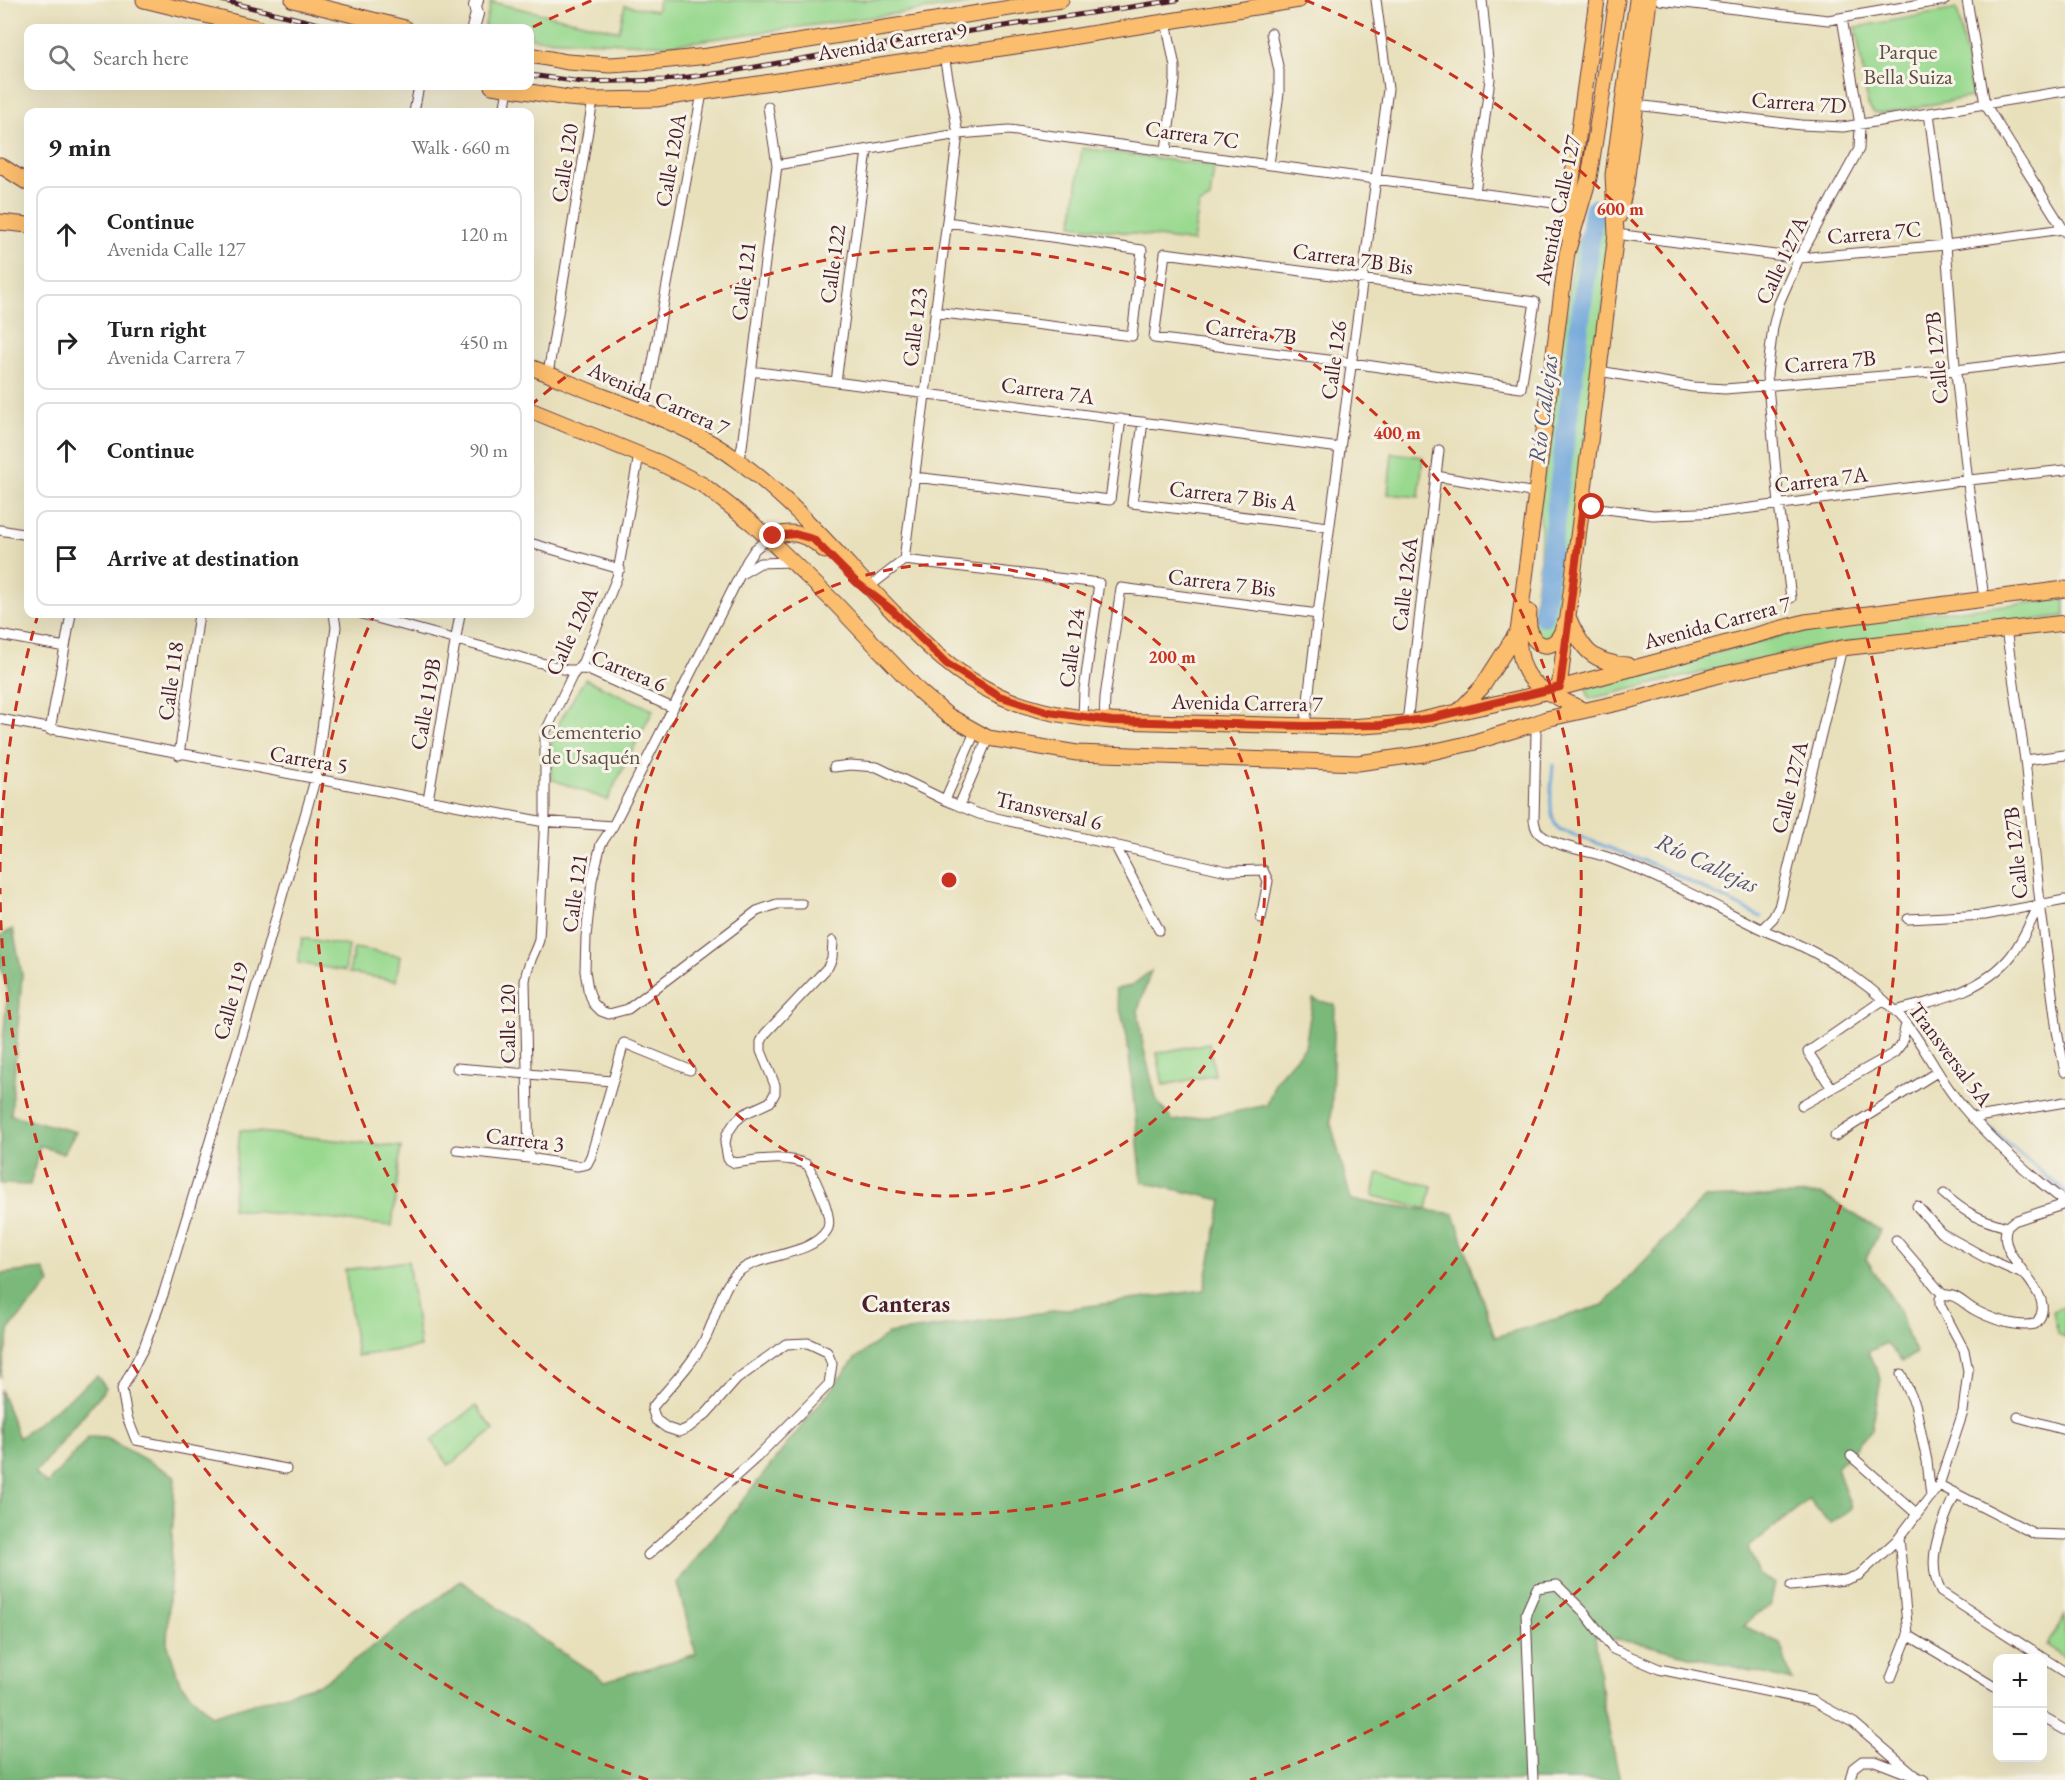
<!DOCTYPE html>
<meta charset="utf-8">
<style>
:root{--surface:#fff;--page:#f6f6f6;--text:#222;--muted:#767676;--line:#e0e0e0}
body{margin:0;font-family:"EB Garamond",serif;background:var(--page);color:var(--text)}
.controls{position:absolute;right:18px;bottom:18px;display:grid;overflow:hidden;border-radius:12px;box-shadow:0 6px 24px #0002}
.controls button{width:54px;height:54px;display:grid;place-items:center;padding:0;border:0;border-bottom:2px solid var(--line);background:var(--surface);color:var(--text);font:30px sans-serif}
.stop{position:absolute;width:18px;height:18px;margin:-14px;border:4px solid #c8321e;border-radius:50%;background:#fff}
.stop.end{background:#c8321e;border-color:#fff;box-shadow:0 2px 6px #0008}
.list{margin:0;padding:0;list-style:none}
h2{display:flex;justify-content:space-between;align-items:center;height:78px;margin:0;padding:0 24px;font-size:26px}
h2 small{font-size:20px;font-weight:400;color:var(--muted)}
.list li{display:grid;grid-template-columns:39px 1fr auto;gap:18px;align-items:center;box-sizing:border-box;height:96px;margin:0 12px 12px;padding:0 12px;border:2px solid var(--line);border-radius:12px}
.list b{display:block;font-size:22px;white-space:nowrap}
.list p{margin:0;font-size:20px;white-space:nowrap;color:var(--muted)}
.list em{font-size:20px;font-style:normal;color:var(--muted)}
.icon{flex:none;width:33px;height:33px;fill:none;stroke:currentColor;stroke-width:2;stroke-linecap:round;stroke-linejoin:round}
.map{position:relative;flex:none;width:2065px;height:1780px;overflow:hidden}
.search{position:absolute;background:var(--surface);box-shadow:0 6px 24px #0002;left:24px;top:24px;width:510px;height:66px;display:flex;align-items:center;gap:15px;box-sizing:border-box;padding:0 21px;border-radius:12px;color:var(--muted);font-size:22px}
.panel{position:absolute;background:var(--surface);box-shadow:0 6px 24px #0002;left:24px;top:108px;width:510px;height:510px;border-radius:12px}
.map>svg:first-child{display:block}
.green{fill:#99d98f;stroke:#727c5d;stroke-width:1.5}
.forest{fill:#7ab97a;stroke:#626c52;stroke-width:1.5}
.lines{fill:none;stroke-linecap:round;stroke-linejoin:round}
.stream{stroke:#6ba3d9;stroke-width:3}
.river{stroke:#6ba3d9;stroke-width:20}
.minor-casing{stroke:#623c41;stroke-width:11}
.tertiary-casing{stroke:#623c41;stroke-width:14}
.primary-casing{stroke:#623c41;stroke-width:17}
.minor{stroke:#fff;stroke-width:9}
.tertiary{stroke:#fff;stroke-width:12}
.primary{stroke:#fbbd6e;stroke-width:15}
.rail-casing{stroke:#4a1f2b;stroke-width:5}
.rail{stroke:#f7f3e8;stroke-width:3;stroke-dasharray:9;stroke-linecap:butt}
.route{stroke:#c8321e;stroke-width:8}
.ring{fill:none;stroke:#c8321e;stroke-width:3;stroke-dasharray:10 8}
.labels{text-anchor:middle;stroke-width:6;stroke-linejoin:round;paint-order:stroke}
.street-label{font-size:22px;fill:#4a1f2b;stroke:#f7f3e8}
.park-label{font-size:22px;fill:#5e4e44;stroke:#f7f3e8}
.water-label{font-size:24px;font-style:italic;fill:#575471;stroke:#f7f3e8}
.neighbourhood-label{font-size:24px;font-weight:bold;fill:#4a1f2b;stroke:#f7f3e8}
.centre{fill:#c8321e;stroke:#f7f3e8;stroke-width:3}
.ring-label{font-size:18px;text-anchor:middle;font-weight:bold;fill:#c8321e;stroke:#f7f3e8;stroke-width:6;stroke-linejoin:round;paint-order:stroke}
</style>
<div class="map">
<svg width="2065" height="1780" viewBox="0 0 2065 1780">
<rect width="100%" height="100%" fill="#f7f3e8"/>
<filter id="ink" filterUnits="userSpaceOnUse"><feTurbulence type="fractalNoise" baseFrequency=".0167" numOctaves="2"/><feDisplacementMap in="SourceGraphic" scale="12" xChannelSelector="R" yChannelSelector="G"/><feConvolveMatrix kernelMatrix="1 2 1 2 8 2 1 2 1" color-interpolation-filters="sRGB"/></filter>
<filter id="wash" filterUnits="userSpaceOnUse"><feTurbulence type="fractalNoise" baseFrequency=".008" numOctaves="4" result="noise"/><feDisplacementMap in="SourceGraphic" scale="24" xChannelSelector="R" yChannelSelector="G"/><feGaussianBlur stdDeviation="1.35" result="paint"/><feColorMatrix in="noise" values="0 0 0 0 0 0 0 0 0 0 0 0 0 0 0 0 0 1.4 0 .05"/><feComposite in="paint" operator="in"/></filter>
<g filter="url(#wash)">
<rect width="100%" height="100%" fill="#e8e0bb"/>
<path class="green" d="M659,0h308l-1,4 -297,41 -129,-6 -10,-1v-10h-46l7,-26 128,29 6,-26 31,6z
M1957,9l15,83 -2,5 -88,17 -8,-1 -6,-8 -12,-78z
M1082,148l132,18 -4,33 -11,6 -6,37 -121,-17z
M1590,212l16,2 2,23 -1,42 -37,292 -12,58 -7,10 -11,1 -8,-16 8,-66 1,-28 -2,-22 36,-259z
M1392,453l31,4 -4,40 -31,-3z
M2065,599v17l-259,32 -217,51 -3,-12 195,-51 99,-18z
M585,679l68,31 -46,90 -56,-21v-38l3,-10z
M302,938l47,8 -4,25 -47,-8z
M354,948l46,8 -4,25 -47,-8z
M1209,1043l6,32 -52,10 -6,-32z
M240,1130l161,17 -9,79 -160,-17z
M1378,1173l54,13 -5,23 -54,-13z
M408,1261l12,86 -63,9 -12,-86z
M2064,1307h1v30l-7,-3 -5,-23z
M476,1406l18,24 -45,35 -18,-24z
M2065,1615v43l-18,-13z"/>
<path class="forest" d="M13,929l9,46 -11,140 65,17 -13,22 -23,-9 -10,40 -30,-1v-116l8,-78 -8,-24v-30z
M1151,971l-13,39 5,36 14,56 16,19 52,-7 42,-9 9,-25 29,-33 8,-48 22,6 -4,119 20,76 103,14 41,123 108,-32 101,-107 117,-4 59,36 -14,29 34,52 7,24 10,18 -15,8 -16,-18 -18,9 13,27 -9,50 -35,39 14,40 -21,16 -21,-25 -61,49 11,27 16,9 -5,23 -13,6 -13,13 36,17 12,38 -150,-37 -47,-8 8,69 17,75h-1620v-391l19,49 78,-62 9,12 -71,85 12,11 42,-47 17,1 69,38 -8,167 13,40 31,33 112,-33 138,-102 73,53 71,47 91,-27 -19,-71 178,-224 33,-25 316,-44 18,-90 -80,-18 -15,-146 -12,-47 16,-3z
M43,1269l7,14 -40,45 -10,50v-104z"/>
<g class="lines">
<path class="stream" d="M1553,765c-1,17 -7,53 6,64l101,38 101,50
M1986,1125l79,67"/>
<path class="river" d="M1543,616l51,-407"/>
</g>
</g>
<g filter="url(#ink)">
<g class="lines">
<defs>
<path id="minor" d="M1660,0l168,20 117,-20
M1967,0l18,104 80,128
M1166,21l9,46v13l-9,70
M1636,105l165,20 42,2 222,-36
M414,112l5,-26
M504,112l4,-23
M1929,113l17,132 8,110 15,137 15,106
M1269,164l10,-71v-22l-8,-38
M777,165l181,-31 51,-4 552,74 10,-2
M1475,193l15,-114 -8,-79
M1616,234l183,24 147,-13 117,-16
M1165,253l370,49 -14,86 -169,-25 -198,-25z
M935,312l197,24 10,-86 -195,-28
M751,371l589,77
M1599,371l94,16 32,2 231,-19 109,-13
M548,374l45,-274
M836,382l31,-231
M644,411l58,-318
M1143,422l-11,81 197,24
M738,460l4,-13 35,-282 -9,-58
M1436,476l100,17
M914,477l196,23 11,-81
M1583,506l70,9 67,-3 249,-32 96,-10
M0,530l28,5
M768,539l-13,10 -8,12 -78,155 -56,110 -12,18 -9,36 -6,57 -1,34 3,18 5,14 8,8 8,3 19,-5 129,-98 20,-7h25
M530,543l90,26
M904,560l195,23 -15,107 -1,27
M743,573l17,-10 32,-1
M869,587l35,-27 54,-426 -14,-78
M1791,598l-12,-94 -12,-129 6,-48 6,-24 20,-45 60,-109 1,-24 -18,-107
M362,614l205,56 19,-1 87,39
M2006,629l19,131 15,143 17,128 8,41
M0,635l65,12
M0,719l539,102 74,5
M1104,720l1,-23 16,-109 197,26
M1407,723l32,-273
M1534,724l2,9 -2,87c1,5 1,9 5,13 12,13 50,18 68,24 52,19 102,46 152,71 12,6 25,10 38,16 37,17 83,47 109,79 21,27 34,58 56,83 30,36 67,68 103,96
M1305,726l13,-112 70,-525 -12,-89
M50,730l21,-116
M179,755l20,-141
M2025,760l40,-5
M834,767l16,-2 27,2 68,33 34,14 248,57 36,-1 5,11 -7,37
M428,800l32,-186
M945,800l30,-68
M959,806l29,-68
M1115,845l44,85
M1908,919l77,-4 80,-15
M1762,929l11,-11 6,-11 63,-259
M1895,1011c42,-11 87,-19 116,-55 12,-15 20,-36 29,-53
M457,1068l155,13
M1831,1087l-23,-35 75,-52
M1802,1105l92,-52 8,-10 4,-20
M1972,1118l93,-16
M1835,1136l102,-64
M457,1150l72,8 48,8 10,-2 4,-8 33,-113 66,27
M529,1158l-4,-177c2,-18 9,-25 14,-41l6,-124v-83l27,-57 11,-14 34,-85 22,-122
M1944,1194c21,19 36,26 63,33
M1917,1206l24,27 45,25 41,18
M2007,1227l7,-6 51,-17
M1896,1240l47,55c12,-2 20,8 30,14 16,9 43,19 62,15 30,-29 -42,-65 -28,-97
M1901,1374l14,30 12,57 4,35
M2018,1417l47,13
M1851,1456l66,58
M286,1469l-150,-29 -9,-23 -5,-28 22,-42 20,-55 86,-283 65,-229 21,-153 -2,-13
M1939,1485l96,49 30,1
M1955,1494c-13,31 -31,65 -14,98l124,80
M648,1555l108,-97 73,-74 3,-20 -5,-12 -19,-9 -22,1 -49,35 -31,35 -18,14 -9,4 -12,-4 -11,-8 -4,-12c17,-21 38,-41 51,-65 12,-20 17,-55 34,-70 25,-21 73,-16 90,-43 8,-12 -13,-52 -19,-65 -22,-11 -49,-5 -73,-2l-7,-4 -3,-16 2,-9 8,-12 9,-8 26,-12 5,-9v-8l-14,-34v-9l4,-8 63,-67 4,-9 1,-17
M1791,1586l54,-6 14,-5 40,-37 40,-53 24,-73 5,-41 -4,-21 -24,-45v-6l3,-4
M1908,1635l90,54
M1891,1678l17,-43 -9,-97
M2042,1717l23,13
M1533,1780l-7,-167 11,-25 20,-3 26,26 30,38 46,20 154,32 41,22 62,53
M1850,1780l3,-12 9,-7h13l49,19"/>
<path id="tertiary" d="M473,28l4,-14 -2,-8 2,-6"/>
<path id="primary" d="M144,0l114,28
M293,0l112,28
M530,55l37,7 43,3 31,-2 67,-7 353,-56
M492,86l76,12 25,2 63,-1 366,-54 277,-45
M0,165l28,18
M1619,216l7,-32 23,-184
M0,222l28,3
M1568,235v-26l29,-209
M530,367c25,9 50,21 75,30 46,17 96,35 135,65 59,44 104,100 155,152 33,33 61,61 103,81 35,17 76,23 114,26l236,6 59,-4 119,-26 279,-75 260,-33
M530,410l130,53 43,22 50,39 82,79 85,89 27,23 41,23 89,15 281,10 65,-9 48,-11 63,-19 12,-5 81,-18 88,-25 127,-28 223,-25
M768,539c22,-12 41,-4 57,12
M1529,612c-5,36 27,46 35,13
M1569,619c13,30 23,44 58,46
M1558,696l58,-462 -3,-59 24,-175
M1583,710c-43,-22 -64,-24 -65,-78l49,-379 22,-75 28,-178
M1459,711l23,-24 34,-53"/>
</defs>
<use href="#minor" class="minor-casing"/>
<use href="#tertiary" class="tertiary-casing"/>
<use href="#primary" class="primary-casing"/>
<use href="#minor" class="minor"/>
<use href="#tertiary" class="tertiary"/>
<use href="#primary" class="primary"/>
<defs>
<path id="rail" d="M221,0l114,28
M530,75l52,7 83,-2 56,-7 177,-31 279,-42"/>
</defs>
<use href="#rail" class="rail-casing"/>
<use href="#rail" class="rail"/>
</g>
</g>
<g class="lines" filter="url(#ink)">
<path class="route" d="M773,536l22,-2 18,5 44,44 35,27 55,54 52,32 50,16 63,9 193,5 75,-1 51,-7 129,-31 23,-181 9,1"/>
</g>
<g class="ring">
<circle cx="949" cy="880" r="316"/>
<path d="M530 406A633 633 0 1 1 373 617"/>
<path d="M648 1780A949 949 0 0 1 0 888M0 872A949 949 0 0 1 37 618M533 27A949 949 0 0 1 593 0M1305 0A949 949 0 0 1 1250 1780"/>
</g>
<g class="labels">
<g class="street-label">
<text transform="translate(892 41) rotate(-9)" y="8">Avenida Carrera 9</text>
<text transform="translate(1799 102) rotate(4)" y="8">Carrera 7D</text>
<text transform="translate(1192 134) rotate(8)" y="8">Carrera 7C</text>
<text transform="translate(670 160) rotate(-80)" y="8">Calle 120A</text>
<text transform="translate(564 163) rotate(-81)" y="8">Calle 120</text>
<text transform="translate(1557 210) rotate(-78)" y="8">Avenida Calle 127</text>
<text transform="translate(1874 232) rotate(-5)" y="8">Carrera 7C</text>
<text transform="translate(1353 258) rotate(8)" y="8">Carrera 7B Bis</text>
<text transform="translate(1781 260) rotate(-65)" y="8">Calle 127A</text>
<text transform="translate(832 264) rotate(-82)" y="8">Calle 122</text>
<text transform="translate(743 281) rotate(-83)" y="8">Calle 121</text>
<text transform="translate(914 327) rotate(-83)" y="8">Calle 123</text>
<text transform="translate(1251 331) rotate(7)" y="8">Carrera 7B</text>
<text transform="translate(1936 358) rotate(-95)" y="8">Calle 127B</text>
<text transform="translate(1333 360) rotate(-82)" y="8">Calle 126</text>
<text transform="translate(1830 361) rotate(-5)" y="8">Carrera 7B</text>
<text transform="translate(1048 390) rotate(8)" y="8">Carrera 7A</text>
<text transform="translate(659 398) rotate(24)" y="8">Avenida Carrera 7</text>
<text transform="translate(1821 479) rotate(-7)" y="8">Carrera 7A</text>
<text transform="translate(1233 495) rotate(7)" y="8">Carrera 7 Bis A</text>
<text transform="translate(1222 582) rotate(7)" y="8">Carrera 7 Bis</text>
<text transform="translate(1404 584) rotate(-83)" y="8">Calle 126A</text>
<text transform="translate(1717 622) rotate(-15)" y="8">Avenida Carrera 7</text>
<text transform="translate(571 631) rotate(-65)" y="8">Calle 120A</text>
<text transform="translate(1071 648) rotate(-82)" y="8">Calle 124</text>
<text transform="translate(629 670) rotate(22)" y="8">Carrera 6</text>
<text transform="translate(170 681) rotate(-82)" y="8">Calle 118</text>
<text transform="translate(1247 702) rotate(1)" y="8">Avenida Carrera 7</text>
<text transform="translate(425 704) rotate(-80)" y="8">Calle 119B</text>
<text transform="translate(309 759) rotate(10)" y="8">Carrera 5</text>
<text transform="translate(1789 787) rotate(-76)" y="8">Calle 127A</text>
<text transform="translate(1049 810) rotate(13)" y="8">Transversal 6</text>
<text transform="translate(2015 853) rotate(-96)" y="8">Calle 127B</text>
<text transform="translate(574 893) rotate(-82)" y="8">Calle 121</text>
<text transform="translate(230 1001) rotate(-74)" y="8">Calle 119</text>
<text transform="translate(507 1024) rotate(-90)" y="8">Calle 120</text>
<text transform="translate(1951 1054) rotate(53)" y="8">Transversal 5A</text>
<text transform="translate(525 1139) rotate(7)" y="8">Carrera 3</text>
</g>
<g class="park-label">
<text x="1908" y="59">Parque<tspan x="1908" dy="25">Bella Suiza</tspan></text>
<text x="591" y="739">Cementerio<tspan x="591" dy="25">de Usaquén</tspan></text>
</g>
<g class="water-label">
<text transform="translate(1543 409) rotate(-83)" y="8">Río Callejas</text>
<text transform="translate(1707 863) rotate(25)" y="8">Río Callejas</text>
</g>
<g class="neighbourhood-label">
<text x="906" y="1312">Canteras</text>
</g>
</g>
<circle cx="949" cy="880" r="9" class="centre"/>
<g class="ring-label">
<text x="1620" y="215">600 m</text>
<text x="1397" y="439">400 m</text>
<text x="1172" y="663">200 m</text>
</g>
</svg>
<div class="controls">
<button>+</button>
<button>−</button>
</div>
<div class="stop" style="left:1592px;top:507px"></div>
<div class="stop end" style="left:773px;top:536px"></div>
<div class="search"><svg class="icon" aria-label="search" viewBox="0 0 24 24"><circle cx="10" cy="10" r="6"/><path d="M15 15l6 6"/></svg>Search here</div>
<section class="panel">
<h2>9 min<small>Walk · 660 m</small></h2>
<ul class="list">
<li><svg class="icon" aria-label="ahead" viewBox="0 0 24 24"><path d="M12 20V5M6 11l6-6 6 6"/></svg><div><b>Continue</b><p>Avenida Calle 127</p></div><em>120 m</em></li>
<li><svg class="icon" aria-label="right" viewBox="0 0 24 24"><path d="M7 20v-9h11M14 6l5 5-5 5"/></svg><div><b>Turn right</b><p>Avenida Carrera 7</p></div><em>450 m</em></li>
<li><svg class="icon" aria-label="ahead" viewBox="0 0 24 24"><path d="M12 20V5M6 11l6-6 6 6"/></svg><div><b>Continue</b></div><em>90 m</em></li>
<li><svg class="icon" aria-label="arrive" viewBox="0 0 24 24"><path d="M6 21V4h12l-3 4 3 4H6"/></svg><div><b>Arrive at destination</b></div></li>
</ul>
</section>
</div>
